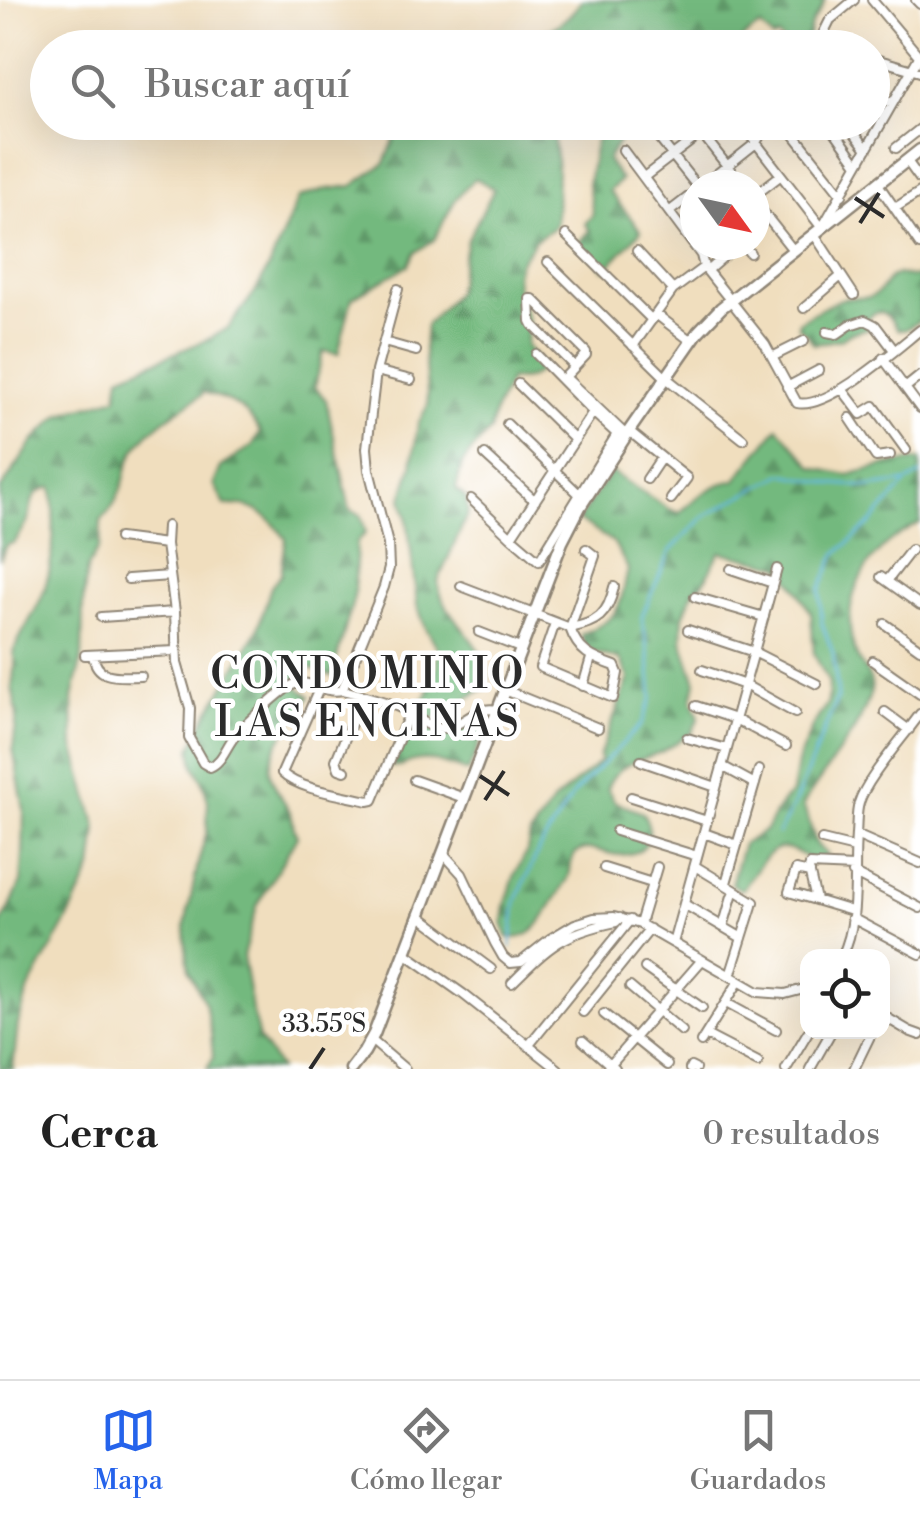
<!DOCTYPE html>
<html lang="es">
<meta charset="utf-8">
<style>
:root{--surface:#fff;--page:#f6f6f6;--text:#222;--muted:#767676;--line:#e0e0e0;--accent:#2563eb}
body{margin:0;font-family:"Libre Bodoni",serif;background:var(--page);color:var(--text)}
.controls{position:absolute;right:30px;bottom:30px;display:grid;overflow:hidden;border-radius:20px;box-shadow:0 10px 40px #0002}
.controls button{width:90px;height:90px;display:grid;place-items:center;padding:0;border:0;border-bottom:2px solid var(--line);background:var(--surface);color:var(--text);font:50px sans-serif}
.compass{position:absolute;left:680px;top:170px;width:90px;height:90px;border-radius:50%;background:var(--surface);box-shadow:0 10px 40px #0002;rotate:123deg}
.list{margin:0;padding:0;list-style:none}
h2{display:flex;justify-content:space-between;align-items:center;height:130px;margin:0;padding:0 40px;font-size:42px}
h2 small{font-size:32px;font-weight:400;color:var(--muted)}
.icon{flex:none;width:55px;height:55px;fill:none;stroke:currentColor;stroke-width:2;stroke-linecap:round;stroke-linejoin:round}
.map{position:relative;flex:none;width:920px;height:1069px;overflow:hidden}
.search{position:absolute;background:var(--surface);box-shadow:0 10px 40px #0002;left:30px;right:30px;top:30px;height:110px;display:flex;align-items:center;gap:25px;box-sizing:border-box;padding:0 35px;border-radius:55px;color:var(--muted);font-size:38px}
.sheet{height:310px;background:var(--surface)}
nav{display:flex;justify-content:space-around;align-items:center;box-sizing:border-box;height:140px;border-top:2px solid var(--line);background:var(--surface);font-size:28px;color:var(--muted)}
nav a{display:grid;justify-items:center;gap:5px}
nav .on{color:var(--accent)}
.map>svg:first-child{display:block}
.forest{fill:url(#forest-firs);stroke:#4f7254;stroke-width:2.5}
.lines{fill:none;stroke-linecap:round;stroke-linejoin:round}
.stream{stroke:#62b8df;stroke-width:2.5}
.minor-casing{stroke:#8e8474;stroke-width:12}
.major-casing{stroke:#8e8474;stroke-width:15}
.minor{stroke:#fff;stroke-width:8}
.major{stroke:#fff;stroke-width:10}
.ticks{fill:none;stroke:#2b2b2b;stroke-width:4}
.labels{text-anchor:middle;stroke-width:9;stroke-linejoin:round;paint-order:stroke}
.neighbourhood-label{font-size:42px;letter-spacing:2.5px;fill:#2b2b2b;stroke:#fff}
.ticks-label{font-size:25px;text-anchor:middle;fill:#2b2b2b;stroke:#fff;stroke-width:9;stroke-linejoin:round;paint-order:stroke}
</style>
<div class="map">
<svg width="920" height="1069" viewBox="0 0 920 1069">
<defs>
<pattern id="forest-firs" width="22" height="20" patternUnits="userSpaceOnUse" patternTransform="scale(2.5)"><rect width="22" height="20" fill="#73b97e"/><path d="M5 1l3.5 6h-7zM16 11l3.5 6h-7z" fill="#5f9767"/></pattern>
</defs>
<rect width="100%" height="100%" fill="#fff"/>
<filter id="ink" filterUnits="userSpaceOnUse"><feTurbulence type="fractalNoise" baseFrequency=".01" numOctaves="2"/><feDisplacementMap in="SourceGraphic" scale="20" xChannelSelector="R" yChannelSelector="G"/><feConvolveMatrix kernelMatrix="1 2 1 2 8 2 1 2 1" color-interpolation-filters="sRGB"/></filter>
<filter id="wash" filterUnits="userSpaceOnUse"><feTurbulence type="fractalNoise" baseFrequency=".0048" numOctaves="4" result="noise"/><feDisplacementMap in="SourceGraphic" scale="40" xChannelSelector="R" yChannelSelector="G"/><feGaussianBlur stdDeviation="2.25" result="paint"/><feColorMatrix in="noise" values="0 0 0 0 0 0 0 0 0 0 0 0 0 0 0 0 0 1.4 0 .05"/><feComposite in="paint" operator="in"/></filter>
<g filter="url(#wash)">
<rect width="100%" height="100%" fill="#f0debe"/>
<path class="forest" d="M582,0h243c-7,20 -20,20 -15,47 -15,0 -22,1 -32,-11l-5,3 -13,-13 -16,11 -8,10 -102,1 -13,-3 -4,3h-132c11,-7 21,-8 33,-10 31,-6 45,-11 64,-38z
M401,123h150l6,39 -1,60 -3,6 -18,12 -16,23 -3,12 1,13 11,33 -2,25 17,20c-10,13 -18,15 -33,13l-16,34 -4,18 -17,18 -11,15 -6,25 10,9 2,15 -30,68c1,37 62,71 48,107 -18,8 -32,22 -51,28l-5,13 17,5 41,-22 4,1 -24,59c-22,-7 -47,-21 -67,-5l-10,-1 20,-49 16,-22 9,-26 1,-22 -12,-21 -8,-21 -10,-88 -5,-19 10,-32 6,-42 10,-19 -4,-55 2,-25 30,-32 11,-52 27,-52 -19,-11 -20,22 -21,40 -20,13 -5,12 -57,33 -14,56 -15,-3 -8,36 11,13 24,110 11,5 5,18 -9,9 -3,55 -22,79 -34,-12 -2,22 14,10c-12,20 -42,52 -40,76 2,15 15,28 21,42 3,8 1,14 6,22l-40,70 -14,50 9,54 7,29 21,30h-73l6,-11 -2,-25 -6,-30 -16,-32 -3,-23 -1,-22 13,-63 9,-32 1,-30 -6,-21 -8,-15 -3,-16 12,-27 54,-91 14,-44 10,-13 5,-35c-19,-24 -28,-35 -61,-34l-11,-21 7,-17 31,-21 8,-14c-14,-26 -30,-32 -57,-40l-1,3c-24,15 -51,31 -67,55 -6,10 -9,20 -11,30 -4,16 -12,29 -23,41l-1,24 -13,24 -4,34 -1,54 -9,41 1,48 23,82 -5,41 -22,46 -41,74 -11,35 -5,45h-13v-145l9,-14 12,-28 2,-28 1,-44 -11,-61 4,-35 -5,-27 3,-24 -2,-11c8,-19 21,-37 29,-56 13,-34 13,-72 10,-109 -24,6 -18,15 -24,33 -3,7 -9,16 -14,23l-8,2 -6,15v-70l35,-51 26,-25 56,-17 3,-21 89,-37 19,-11 27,-36 15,-27 28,-67 24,-8 30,-4 33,-23z
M608,123h40l-4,16h-11l-7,-5 -5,3 -14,23 14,20 -12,11 32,40 -36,39 -27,-27 12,-13 -5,-6 8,-10 -5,-29 7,-43z
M898,274l12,3 10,-1v44l-15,10 -8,-1c-7,-13 -17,-24 -30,-10l2,9 -19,5 -9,6 -27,5 -7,-10 -9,-8 1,-4c5,-4 37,-22 43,-23 10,-3 22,2 32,-4 12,-6 9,-16 24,-21z
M778,427l35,40 16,4 19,4 39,-10 33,-5v63c-9,5 -19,10 -27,16 -36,28 -54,74 -36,117 5,12 17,22 14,35 -9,39 -48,79 -68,114l14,40 10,9 -4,6 -11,2c-41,-33 -47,-1 -70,28l-11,-6 12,-40 23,-14 16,-28 10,-9 5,-30 15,-36 16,-25 1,-19 -15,-29 -3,-41 -18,-30 -14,-18 -59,-13 -16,30 -11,10 -10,24 -1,24 14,42 -4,18 7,17 -7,16c-11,5 -19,13 -29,18 -23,10 -46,11 -56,37l8,14 28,11c13,23 5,41 -23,42 -11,0 -20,-6 -31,-6 -5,0 -10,1 -14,5 -5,6 -4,15 -6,22 -4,10 -11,18 -16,27 -11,19 -22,39 -46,34l-4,-15 2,-16 10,-32 12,-23 3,-16 23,-33 48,-41 -2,-4 30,-79 -9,-18 -25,-8 -10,-6 -4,-12c40,-15 39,-27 47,-65l-14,-26 -36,-23 33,-48 58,37 10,4c17,-14 34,-31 56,-32z"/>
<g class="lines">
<path class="stream" d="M778,834l16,-29 44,-109 -5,-43 -11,-29 -2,-34 16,-36 36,-32 35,-40
M511,947l5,-46 23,-52 35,-56 68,-69 10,-27 -3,-39 -7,-42 28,-65 36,-36 77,-41 50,10 36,3 38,-5 13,-7"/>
</g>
</g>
<g filter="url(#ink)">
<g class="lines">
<defs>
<path id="minor" d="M872,0l47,56
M916,0l4,4
M771,48l8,-7
M829,48l-5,-16 6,-12 24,-20
M872,58l48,14
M872,96l21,7
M872,101l12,17
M693,122l49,63
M740,122l82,106 98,-173
M828,122l30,42
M846,122l21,27
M650,127l46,58
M789,128l53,67
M896,148l24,-19
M623,150l78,105 3,12 61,77 32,59c31,7 98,-53 123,-73
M907,161l13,18
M644,177l72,-55
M878,184l42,61
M703,185l53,-42 11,-21
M755,195l26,-20
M755,202l38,48
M895,208l25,-16
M669,212l26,-20
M814,234l40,61
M566,235l86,85
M743,245l7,8
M637,251l36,39
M548,262l117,115 78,62
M707,271l30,-26
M398,289l-22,82 -9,77 2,22 19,74 1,24 -5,19 -42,103c20,5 42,10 61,19 12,5 21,17 35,19 23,3 36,-24 59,-18
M804,308l37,-32
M656,314l35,27
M827,332l10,2 13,-9 15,-5 10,5 19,25
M384,342l32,9
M633,346l40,-56 31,-23
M772,357l32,-16
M883,358l37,50
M574,366l-41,-41 -2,-4 -1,-22h3l53,53v3l-21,22 61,58
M376,371l35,9
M518,384l57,56
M787,387l32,-17
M905,388l15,-12
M842,389l19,25 13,-8 32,44
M850,418l26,39 14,-2
M507,424l72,70
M629,431l58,47 -16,21
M485,455l50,46
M647,479l14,-21
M471,499l40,38 82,-125
M167,526l-1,18 9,68 2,51 13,45 -1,30 14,25 7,4c12,-5 16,-20 24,-30 8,-10 50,-50 61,-53 16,-4 29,10 47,6
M511,537l28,24 78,-127 -24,-22 -57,-58
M119,538l47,6
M731,569l42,14
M881,577l39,28
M128,579l42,-3
M887,581l24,-31
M461,586l109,42c8,24 22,30 45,38l3,7 -5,25 -73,-31 15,-44
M695,597l69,20
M101,617l74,-5
M885,624l35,25
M570,628l25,-72 -9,-7
M570,628c27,-5 38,-13 44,-41
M688,630l66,22 63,32
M479,632l41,16
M85,655l91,-4
M93,655c4,26 27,21 48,21
M873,661l47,33
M702,670l43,15 50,28
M583,686l8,-28
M319,689l-37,84c17,17 62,22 86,28l5,-1 37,-88
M505,690l93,38
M696,706l39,13 51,27
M885,712l24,18
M687,738l40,11
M641,761l75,26
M722,766l33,18
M345,771l-6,-2 -3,-9 27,-65
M414,780l50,18
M631,797l76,24
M616,831l81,25
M704,833l33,12
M856,835l64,28
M822,840l33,8
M443,853l19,21 33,69 8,14 7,6 11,-1 29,-23 25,-15 19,-6 20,-1 26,7 118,68 27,2 23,-6
M695,866l59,36
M604,868l48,15
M810,873l-14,-3 -7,22 63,19
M853,873l67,35
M726,883l33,-113
M816,900l-7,-30 1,-5 44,2
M684,904l58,34
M420,916l71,53
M852,918l68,36
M640,924l17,-57
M723,927l9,-31
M673,943l104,-374
M405,953l58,41 95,75
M842,956c18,-36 11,-82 14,-122 1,-10 0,-21 3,-31 7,-24 45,-66 61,-89
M645,968l57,40
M730,976l22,-70
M512,983c38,-38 51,-50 104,-61l4,-4
M630,987l52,44
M726,1003l50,27
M583,1012l67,-83
M604,1014l63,51
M882,1015l27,16 11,4
M706,1035l52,27
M371,1040l34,29
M583,1041l32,28
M701,1042l38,-61
M529,1045l101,-125
M607,1069l95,-109
M690,1069l1,-2 4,2
M786,1069l22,-37
M810,1069l21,-37
M854,1069l18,-37"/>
<path id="major" d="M351,1069l13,-17 10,-18 188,-492 18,-35 49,-76 69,-99 23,-24 199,-158"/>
</defs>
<use href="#minor" class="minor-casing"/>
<use href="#major" class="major-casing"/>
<use href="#minor" class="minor"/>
<use href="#major" class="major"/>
</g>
</g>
<path class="ticks" d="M855,198l29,19M860,223l19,-30M480,776l29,19M485,800l19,-29M310,1069l14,-21"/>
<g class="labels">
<g class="neighbourhood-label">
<text x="368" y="688">CONDOMINIO<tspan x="368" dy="48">LAS ENCINAS</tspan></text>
</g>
</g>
<g class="ticks-label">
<text x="324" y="1032">33.55°S</text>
</g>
</svg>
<div class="controls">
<button><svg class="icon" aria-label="locate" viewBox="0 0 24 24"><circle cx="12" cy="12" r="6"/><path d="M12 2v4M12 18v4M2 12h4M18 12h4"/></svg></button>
</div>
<svg class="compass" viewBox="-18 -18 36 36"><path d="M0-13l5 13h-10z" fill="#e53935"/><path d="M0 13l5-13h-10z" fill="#767676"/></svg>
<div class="search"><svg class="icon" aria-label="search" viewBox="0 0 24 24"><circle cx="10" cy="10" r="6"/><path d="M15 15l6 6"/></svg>Buscar aquí</div>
</div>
<section class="sheet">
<h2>Cerca<small>0 resultados</small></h2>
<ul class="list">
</ul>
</section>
<nav>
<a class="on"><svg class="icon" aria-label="map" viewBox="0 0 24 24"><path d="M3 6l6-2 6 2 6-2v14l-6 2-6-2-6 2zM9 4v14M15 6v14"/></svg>Mapa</a>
<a><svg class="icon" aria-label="directions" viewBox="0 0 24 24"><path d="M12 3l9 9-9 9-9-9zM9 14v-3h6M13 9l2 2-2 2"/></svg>Cómo llegar</a>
<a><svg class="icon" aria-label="saved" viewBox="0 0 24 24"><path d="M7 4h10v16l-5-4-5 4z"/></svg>Guardados</a>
</nav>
